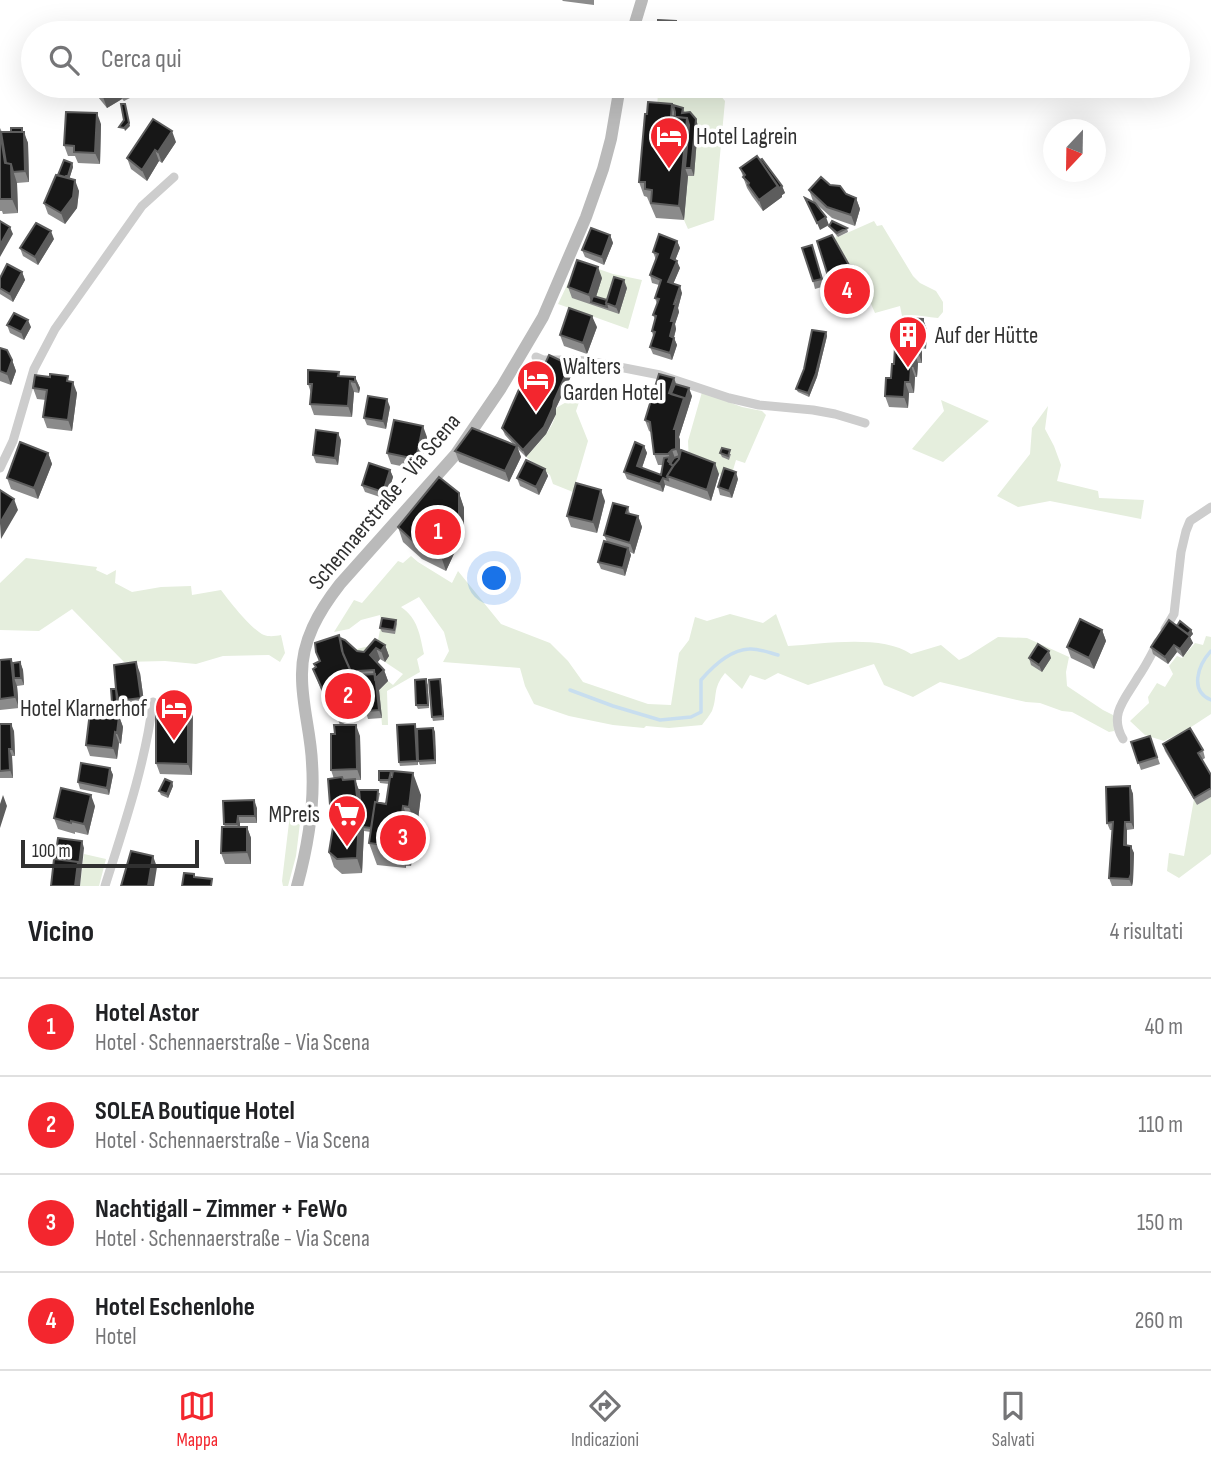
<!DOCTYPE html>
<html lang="it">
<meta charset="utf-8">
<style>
:root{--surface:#fff;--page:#f2f2f2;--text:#202124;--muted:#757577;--line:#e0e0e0;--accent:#f3262e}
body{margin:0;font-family:"Sofia Sans Condensed",sans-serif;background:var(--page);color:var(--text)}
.compass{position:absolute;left:1043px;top:119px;width:63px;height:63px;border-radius:50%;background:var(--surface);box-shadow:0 7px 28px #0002;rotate:202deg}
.scale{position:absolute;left:21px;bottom:18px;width:178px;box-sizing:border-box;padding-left:7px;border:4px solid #303030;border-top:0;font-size:19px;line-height:24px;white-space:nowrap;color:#303030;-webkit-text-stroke:5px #fff;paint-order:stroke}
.you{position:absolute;left:495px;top:579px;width:24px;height:24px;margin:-18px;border:5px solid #fff;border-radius:50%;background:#1a73e8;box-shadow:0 0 0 10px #1a73e833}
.badge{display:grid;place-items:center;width:46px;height:46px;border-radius:50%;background:var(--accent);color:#fff;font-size:23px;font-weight:700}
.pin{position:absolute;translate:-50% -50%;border:4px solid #fff;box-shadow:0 2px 7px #0006}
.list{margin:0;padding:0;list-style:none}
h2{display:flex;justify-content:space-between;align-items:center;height:91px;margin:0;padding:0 28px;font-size:30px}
h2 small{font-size:23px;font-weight:400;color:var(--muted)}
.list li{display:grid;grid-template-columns:46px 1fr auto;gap:21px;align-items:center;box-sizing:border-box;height:98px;padding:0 28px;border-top:2px solid var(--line)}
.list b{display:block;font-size:26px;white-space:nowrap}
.list p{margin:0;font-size:23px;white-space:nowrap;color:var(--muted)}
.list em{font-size:23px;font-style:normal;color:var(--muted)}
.icon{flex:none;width:38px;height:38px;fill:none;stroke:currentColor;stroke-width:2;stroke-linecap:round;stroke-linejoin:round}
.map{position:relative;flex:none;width:1211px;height:886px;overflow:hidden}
.search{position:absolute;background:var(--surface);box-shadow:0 7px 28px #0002;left:21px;right:21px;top:21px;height:77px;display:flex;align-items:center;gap:18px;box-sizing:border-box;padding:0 24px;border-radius:38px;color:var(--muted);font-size:26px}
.sheet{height:483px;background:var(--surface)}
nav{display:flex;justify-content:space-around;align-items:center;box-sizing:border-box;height:98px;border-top:2px solid var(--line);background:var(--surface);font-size:19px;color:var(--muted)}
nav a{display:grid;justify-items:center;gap:4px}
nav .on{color:var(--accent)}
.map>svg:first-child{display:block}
.green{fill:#e5eedd}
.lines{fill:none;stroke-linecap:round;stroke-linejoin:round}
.stream{stroke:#c8deef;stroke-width:3.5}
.street{stroke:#cdcdcd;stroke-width:9}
.secondary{stroke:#bababa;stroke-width:12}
.wall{fill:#8b8b8b}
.shaded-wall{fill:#5d5d5d}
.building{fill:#171717;stroke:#5d5d5d;stroke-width:2}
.labels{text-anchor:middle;stroke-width:7;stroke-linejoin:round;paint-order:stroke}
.poi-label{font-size:23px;fill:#303030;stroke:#fff;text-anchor:start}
.street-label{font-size:23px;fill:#303030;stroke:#fff}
</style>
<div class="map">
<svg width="1211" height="886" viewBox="0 0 1211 886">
<rect width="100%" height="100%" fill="#fff"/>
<path class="green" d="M658,86c22,0 53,-6 67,15l-11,119 -26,9 -4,-9 4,-44h6l-37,-59z
M874,221l3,5 5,-1 31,51 7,7 16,8 7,11v10l-5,6c-13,-1 -25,-5 -36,-2l-2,-10 -25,7 -4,-9h-4l-10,-31h-5l-17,-30 1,-8 2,2z
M578,262l35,12 29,6 -14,49 -70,-25z
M702,392l40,15 20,4 4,4 -21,48 -9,-3 -5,17 -12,-3 -30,-11 -1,-22z
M582,393l-6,18 12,30 -15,51 -20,-8 -3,-9 -24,-18c12,-14 30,-29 30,-49z
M941,400l48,21 -46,41 -31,-13 32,-38z
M1048,406l-3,23 9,17 7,19 -4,16 41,10 1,7 45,2 -3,19 -91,-18 -32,6 -21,-11 33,-42 2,-26z
M411,556l7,6 34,21 6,-12 43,53 49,19 18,18 15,21 65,22 23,1 8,-52 10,-13 6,-23 12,4 23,-7 33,9 13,-9 12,32c34,-2 94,-12 123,8l30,-9 18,15 9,-4 30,-19 29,1 42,19 -3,15 1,14 36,24 10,5 1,16 -5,1 -37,-20 -10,-1 -22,-8 -14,-1 -86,-20 -27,15 -29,-12 -10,-21 -66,21 -30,-12 -13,7 -15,-5 -8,14 -17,-16c-13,16 -7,23 -13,38 -3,5 -7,10 -10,14l-33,3 -23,-2 -2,2 -31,-3 -44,-9 -35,-12 -9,-18 -5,-18 -77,-6 6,-11 -5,-19 -25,-35 -18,10c17,11 19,29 23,47l-7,5 3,13 -33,19 1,34h-6l-3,-35 9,-9 5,4 10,-11 -18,-12 4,-6 -10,-6 -11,13 -19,-12 20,-5 9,-6 3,-15 -1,-10 -19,5 -12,9 -15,3 20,-32 8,3 36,-42 5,2z
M26,558l71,9 -1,3 11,5 9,-5 -1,13 17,9 29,-5 30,-1 1,9 29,-5c8,11 31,40 43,45 5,2 12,1 17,0l4,18 -5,9 -11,-7 -46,1 -27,8 -31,-3 -41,1 -52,-53 -33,22 -39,-1v-47z
M1206,636l5,1v77l-23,15 -24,12 -19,-6 -15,-14 19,-18 -1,-6 9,-14 8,4 8,-13 -4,-8 8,-10 5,2 13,-15 8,2z
M1211,797v57l-32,24 -12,-7 2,-18 15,3 10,-57 3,6z
M290,814l11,1 -5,41 -8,30h-5l-1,-5z
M84,854l22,5 -7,27h-19z"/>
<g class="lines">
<path class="stream" d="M1211,651c-13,14 -22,40 0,49
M570,690l43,16 47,14 31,-3 10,-5v-32c12,-14 29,-30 48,-31 9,-1 21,4 29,6"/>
<path class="street" d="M536,357l7,3h32l19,2 66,13 69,23 30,7 54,5 22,4 30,9
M0,468l13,-27 21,-72 21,-40 87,-123 32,-29
M1165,629l9,-15 7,-62 5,-21 4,-10 21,-14
M1123,739c-15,-25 3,-41 15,-62 8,-11 14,-24 20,-35
M105,886c19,-60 40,-121 48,-184"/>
<path class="secondary" d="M632,33l10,-33
M297,886c11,-40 18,-81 15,-123 -1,-29 -10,-57 -10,-86 -1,-36 17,-66 38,-93l116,-130 45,-66 42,-71 43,-100 17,-48 8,-30 9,-53"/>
</g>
<path class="wall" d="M562,0h32v5l-31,-4z
M89,86h44l3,9 -12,6 -2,-2 -15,9z
M663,103l20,5 2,5 13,13 -4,50h-6l-4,44 -28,-2 -9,-21 -3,-1 -5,-14 8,-68z
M101,124l-1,40 -22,-1 -3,-7h-7l-4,-11z
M0,128l2,4h21l5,11 1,39 -12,1 1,30 -15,1 -1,-3h-2z
M176,142l-14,21 -3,-2 -12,20 -16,-12 -4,-11z
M72,163l1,4 -4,12 10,12 -2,17 -12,16 -17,-10 -4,-11 14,-28z
M740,168l42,18 3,7 -3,2v2l-19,14 -11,-15 -5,-8z
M830,185l26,13 4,11 -5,17 -23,-8 -19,-17 -4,-11z
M829,226l18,2 1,4 -10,5 -7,-8z
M610,235l3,8 -9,22 -19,-8 -3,-7z
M54,239l-16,26 -15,-9 -3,-8z
M677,241l3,7 -5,12 5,8 -7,16 9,9 -4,15 1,4 -4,12 1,5 -2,9 3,7 -5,15 -19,-6 -3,-7 3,-11 -1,-5 3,-12 -2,-4 4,-11 -2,-6 4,-13 -7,-2 -2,-8 6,-15 -3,-8z
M814,252l11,34 -10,3 -2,-8z
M849,265l5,1 14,42 -27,8 -3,-8z
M22,272l3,8 -12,22 -13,-8v-16z
M602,278l-6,19 11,3 20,-12 -8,26 -47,-16 -4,-11z
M923,319l4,11 -1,19 -4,-1v15h-4l-1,14h-2l-1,16h-5l-1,15 -19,-1 -4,-11 6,-18 12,-44z
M7,325l24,2 -7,13 -14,-7z
M597,327l-10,27 -23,-8 -4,-11z
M826,332l1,4 -10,41 -8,20 -11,-5 -2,-3z
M0,348l12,12 4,11 -5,14 -11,-4z
M570,365l3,7 -17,36v6l-10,20 -20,23 -8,-8 3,8 -12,25 -50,-20 -4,-11 59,-6 -9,-10 -3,-7 30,-36z
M339,372l1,4 15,1 5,11 -1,5 -5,-1 -2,25 -38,-2 -4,-11 1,-11 -3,-9z
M70,381l7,12 -5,38 -25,-3 -4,-11 3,-17 -9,-1 -4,-11z
M676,384l16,12 -13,41 1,3v16l39,18 -8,27 -46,-16 -2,7 -36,-13 -3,-7 20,-26 3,7 -5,15 19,7 2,-10h-5l-4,-11 -3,-22 -2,-1 -4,-11z
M390,407l-4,22 -19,-4 -3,-7z
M427,437l-7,33 -29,-6 -4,-11z
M341,440l-3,25 -22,-2 -3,-8z
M48,453l4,11 -14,35 -27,-10 -4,-11z
M720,453l11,1 -2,6 -7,-3z
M545,469l3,7 -9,19 -19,-9 -3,-8z
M390,470l3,7 -7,22 -21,-7 -3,-7z
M738,479l-6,19 -12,-3 -2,-8z
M459,493l5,15v24l-18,39 -24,-12 -19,-17 -5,-15z
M605,501l-8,32 -26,-6 -4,-11z
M628,507l2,7 8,2 4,11 -8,27 -4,-2 1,3 -6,21 -24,-7 -3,-7 9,-20 -3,-7z
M396,620l1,4 -2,10 -13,-2 -2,-4z
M1177,626l14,4 2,4 -3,3 3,6 -10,14 -6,-5 -9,12 -15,-10 -2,-7z
M1102,630l4,11 -12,28 -23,-11 -4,-11z
M340,638l17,13 7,1 21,-7 4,11 -4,6 -5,-3 -3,4 7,7 4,11 -9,9 3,28 -14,1 -2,-7 -25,13 19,11 1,44h-6l4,10 21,3 -2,10 8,1 3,-20 -9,-1 -1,-3 13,-4 29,19 -4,33 -6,-1 -2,18 4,4 -2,17h-5v2l-29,-3 -8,-22 2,-11 -7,-1 -2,42 -20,1 -8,-7 -5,-15 6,-33 -5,-14 4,-26 -3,-9 4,-36 5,-9 -4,-10 -3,2 -11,-25 -9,-23z
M1029,658h22l-9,14 -11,-7z
M11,659l2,4 7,-1 3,8 1,15 -7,1 2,22 -19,2v-50z
M140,673l5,36 -24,3 -1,-3h-4l-4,-7 4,-13z
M440,679l1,4 3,37 -11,1 -1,-4z
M428,683l1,25 -11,1 -2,-4z
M169,706l24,1 -1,68 -32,-1 -4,-11z
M119,716l4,11 -2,17 -2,-1 -2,16 -27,-3 -4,-11z
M0,724l14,7 1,25h-3l1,22h-13z
M416,728l2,37 -18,1 -1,-4z
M433,728l2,4 1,32 -16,1 -2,-4z
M1150,736l10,28 -19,6 -10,-28z
M1163,744l40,6 2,8 -3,2 9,15v22l-14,8 -32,-54z
M110,768l3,7 -4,20 -29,-6 -2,-7z
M172,782l1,4 -5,12 -7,-3 -2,-4z
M1130,786l3,8 1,35 -7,1v15l7,8 -1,28 -1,5h-20l-3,-8 3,-48h-2l-3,-7z
M223,801l34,7v15h-17v4h7l4,11v26h-26l-4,-11 4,-26 -1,-3z
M95,806l-7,29 -13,-3v2l-17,-5 -4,-11z"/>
<path class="shaded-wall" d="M676,21l3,8v4h-3z
M118,88l4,11 -15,9 -4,-11z
M125,104l5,22 -5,5 -1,-3z
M97,113l4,11 -1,40 -5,-11z
M687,118l5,14 -7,36 3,8 -4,44 -5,-14z
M696,119l2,7 -4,50 -3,-8z
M172,131l4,11 -14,21 -4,-11z
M24,132l4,11 1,39 -4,-11z
M155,150l4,11 -12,20 -5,-11z
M72,163l1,4 -4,13 -1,-4z
M11,164l6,19 1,30 -6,-14z
M75,180l4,11 -2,17 -12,16 -4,-11z
M778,186h4l3,7 -3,2v2l-19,14 -4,-11z
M856,198l4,11 -5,17 -4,-11z
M826,217l3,8 -9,5 -3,-7z
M10,227l3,7 -13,23v-12z
M51,231l3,8 -16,26 -3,-8z
M610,235l3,8 -9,22 -2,-8z
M677,241l3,7 -7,18 -2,-8z
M677,261l3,7 -9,21 -3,-7z
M598,267l4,11 -8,25 -3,-1 -2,-7z
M22,272l3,8 -12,22 -3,-8z
M624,280l3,8 -8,26 -3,-7z
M680,286l2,7 -4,15 1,4 -4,12 1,5 -4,15 -2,-8 1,-15z
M592,316l5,11 -10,27 -4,-11z
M923,319l4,11 -1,19 -4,-11z
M28,320l3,7 -7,13 -3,-8z
M826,332l1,4 -10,41 -8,20 -1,-4z
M918,337l4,11v15l-4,-11z
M674,338l3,7 -5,15 -2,-7z
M914,352l4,11 -1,14 -4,-11z
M12,360l4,11 -5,14 -4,-11z
M570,365l3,7 -17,36v6l-10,20 -20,23 -3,-7 31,-49z
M911,366l4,11 -1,16 -4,-11z
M355,377l5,11 -1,5 -4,-11z
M674,378l4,11 -3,9 -6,-5z
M350,381l4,11 -2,25 -4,-11z
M73,382l4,11 -5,38 -4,-11z
M905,382l4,11 -1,15 -4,-11z
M689,388l3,8 -4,13 -3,-8z
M684,398l4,11 -9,28 1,3v20l-4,-11 -2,-20z
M387,399l3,8 -4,22 -3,-8z
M423,426l4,11 -7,33 -4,-11z
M338,433l3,7 -3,25 -3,-7z
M517,446l4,11 -12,25 -4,-11z
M644,446l3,7 -7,20 -3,-7z
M672,450l4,11 -4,4 -4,-4 2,-4 -2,-3z
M48,453l4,11 -14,35 -4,-11z
M715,463l4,11 -8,27 -4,-11z
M545,469l3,7 -9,19 -3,-8z
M390,470l3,7 -7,22 -3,-7z
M736,472l2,7 -6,19 -3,-7z
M663,478l2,7 -2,7 -3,-8z
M601,490l4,11 -8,32 -4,-11z
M459,493l5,15v24l-18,39 -5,-15z
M14,499l4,11 -17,29 -1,-16z
M638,516l4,11 -8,27 -4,-11z
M628,548l3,7 -6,21 -2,-8z
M1102,630l4,11 -12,28 -5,-11z
M1191,630l2,4 -3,3 3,6 -10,14 -3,-8 7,-13z
M385,645l4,11 -4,6 -4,-11z
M1174,645l3,7 -9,12 -3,-7z
M376,648l4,11 -6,8 -4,-12z
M1049,651l2,7 -9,14 -3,-7z
M11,659l4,11 -1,8 3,8 2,22 -4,-11z
M20,662l3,8 1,15 -3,-7z
M136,662l4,11 5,36 -4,-11z
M384,670l4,11 -9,9 3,28 -3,-8 -4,-31z
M440,679l1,4 3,37 -1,-4z
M190,700l3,7 -1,68 -4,-11v-58z
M119,716l4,11 -2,17 -4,-11z
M11,724l3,7 1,25 -3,-7z
M415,724l1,4 2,37 -1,-4z
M356,725l4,11 1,44 -4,-11z
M433,728l2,4 1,32 -1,-4z
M115,732l4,11 -2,16 -4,-11z
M9,749l3,7 1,22 -3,-8z
M110,768l3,7 -4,20 -2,-7z
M413,773l8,22 -4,33 -8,-21z
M355,779l5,15 4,36 -1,-3 1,4 -2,42 -5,-15z
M172,782l1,4 -5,12 -1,-4z
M1130,786l3,8 1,35 -3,-7z
M3,795l4,11 -7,22v-24z
M91,795l4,11 -7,29 -4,-11z
M254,800l3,8v15l-2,-7z
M403,806l8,21 -4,35h-2l1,6 -8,-21z
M238,816l2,7v9l-3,-8z
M1125,822l2,8v23l-3,-8z
M247,827l4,11v26l-4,-12z
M82,841l2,7 -4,38h-5l3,-24z
M412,846l1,3 -2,17 -1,-4z
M1131,846l3,7 -1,28 -1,5 -3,-7z
M153,856l4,11 -3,19h-6z"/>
<path class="building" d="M658,20l18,1v12h-18z
M94,86h34l-8,4 -2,-2 -15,9z
M648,102l24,2 -1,12 16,2 -8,88 -28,-3 1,-13 -7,-1v-7h-6l6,-68h2z
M121,104h4l4,19 -5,5 -5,-1 5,-7z
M673,105l10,3 -1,5 8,-1 6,7 -5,49h-6l4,-43 -2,-7 -12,-1v-5z
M66,112l31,1 -2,40 -21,-1v-6l-10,-1z
M153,119l19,12 -14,21 -3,-2 -13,20 -15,-12z
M11,128h11v4h-11z
M0,131l5,32 6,1 1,35h-12z
M1,132h23l1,39 -12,1 -2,-8 -5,-1z
M757,156l21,30 -19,14 -11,-15 1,-2 -6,-6 2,-2 -5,-7z
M762,159l20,27 -3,2 -19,-28z
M64,160l8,3 -4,13h-2l-1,1 -7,-2z
M56,175l19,5 -2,17 -12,16 -17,-10z
M821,177l9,8 10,1 6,8 10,4 -5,17 -24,-8 -18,-17z
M805,198l10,5 11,14 -9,6z
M0,221l10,6 -10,18z
M832,221l15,7 -10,5 -8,-7z
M36,223l15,8 -16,26 -15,-9z
M591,228l19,7 -8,22 -20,-7z
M659,234l18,7 -6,17 6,3 -9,21 12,4 -6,18h2l-5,17h3l-4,15 4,2 -4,15 -20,-6 5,-15 -3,-1 4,-15 -3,-1 6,-16 -4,-1 6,-18 -11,-5 8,-21 -5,-2z
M832,235l17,30 5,1 11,34 -27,8 -21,-67z
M812,245l10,34 -9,2 -11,-33z
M577,260l21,7 -9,28 -21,-8z
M7,264l15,8 -12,22 -10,-6v-10z
M614,277l10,3 -8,27 -10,-4z
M593,296l14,4 -1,3 1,4 -16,-5z
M569,308l23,8 -9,27 -23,-8z
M14,313l14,7 -7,12 -14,-7z
M904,318l19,1 -1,19 -4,-1v15h-4l-1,14h-2l-1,16h-5l-1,15 -19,-1 1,-18h5l1,-14h2l1,-17h4v-13h4z
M812,330l14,2 -10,41 -8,20 -12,-4 8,-20z
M0,348l7,2 5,10 -5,14 -7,-3z
M549,355l21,10 -16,36 -1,6 -9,20 -21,23 -21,-22 18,-41 12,5z
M308,370l31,2 -1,4 17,1v5l-5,-1 -2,25 -38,-2 2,-20h-4z
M50,374l18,2 -1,5 6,1 -5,38 -25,-3 4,-27 -14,-2 2,-13 15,2z
M659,374l15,4 -5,15 15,5 -10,31h2v20l-4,1 -4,4h-14l-4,-32 -5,-2z
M675,384l14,4 -4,13 -1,-3 -13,-4z
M368,396l19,3 -4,22 -19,-3z
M394,420l29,6 -7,33 -29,-6z
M472,428l45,18 -12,25 -50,-20z
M316,430l22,3 -3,25 -22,-3z
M20,442l28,11 -14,35 -27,-10z
M635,442l9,4 -7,20 24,9 3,-17 6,-1 -2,4 5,5 -6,10 1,4 -5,-2 -3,6 -36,-12z
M722,448l8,2 -2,6 -8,-3z
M681,450l34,13 -8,27 -40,-14 7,-11 5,-6z
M679,456v3l-6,7 -3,-2 4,-6z
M526,460l19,9 -9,18 -19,-9z
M369,463l21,7 -7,22 -21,-7z
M724,468l12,4 -7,19 -11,-4z
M439,477l20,16v25l-18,38 -25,-12 -18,-17z
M576,483l25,7 -8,32 -26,-6z
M0,490l14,9 -14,24z
M613,503l15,4 -2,6 12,3 -8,27 -26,-8z
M604,541l24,7 -5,20 -25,-6z
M382,618l14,2 -2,10 -14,-2z
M1080,619l22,11 -13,28 -22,-11z
M1169,620l21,16 -10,13 -6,-4 -9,12 -14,-10z
M1180,621l11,9 -3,4 -11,-8z
M339,635l3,16 20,46 -27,14 -4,-10 -3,1 -15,-33 3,-2 -2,-3 6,-3 -4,-9 -1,-9z
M340,638l5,2 12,11 7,1 11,-13 10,6 -4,6 -5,-3 -6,7 14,15 -9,9 -1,-9 -16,1 -3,10 -12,-27z
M1038,644l11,7 -10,14 -10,-7z
M11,659l4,38 -15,2v-39z
M20,662l1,16h-7l-1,-15z
M136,662l5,36 -24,3 -3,-36z
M375,674l4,36 -13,1 -1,-7 -9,-20 3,-9z
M426,679l2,26h-12l-1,-25z
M440,679l3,37 -11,1 -3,-37z
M111,689h5l3,16h-4l-1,-3h-2z
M177,696v3l13,1 -1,9 -1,-3h-19v-9z
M156,706h32v58l-32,-1z
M90,712l29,4 -2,17 -2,-1 -2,16 -27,-3z
M0,724h11l1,25h-3l1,21 -10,1z
M415,724l2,37 -18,1 -2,-37z
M334,725h22l1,44 -26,1v-36h4z
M433,728l2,32 -17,1 -1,-32z
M1190,728l13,22 -5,3 13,22v13l-17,10 -31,-54z
M1150,736l7,21 -19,6 -7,-21z
M81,763l29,5 -3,20 -29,-6z
M379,771h12l-2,9h-10z
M393,771l20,2 -4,34 -6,-1 -5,41 -29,-4 6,-41 11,2 4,-27h2z
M342,777l1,3 12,-1 4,36 -2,43 -20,1 -8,-7 6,-37 -1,-10h-4l-2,-26z
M165,779l7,3 -5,12 -8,-3z
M1130,786l1,36h-6l-1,23 7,1v28l-2,5 -20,-1 4,-56 -6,1 -1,-36z
M61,788l30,7 -7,29 -13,-3v2l-17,-5z
M359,790h19l-1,12h-2l-4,26 -8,-1z
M254,800l1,16h-17l-1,8h-13l-1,-23z
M222,827h25v25l-26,1z
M58,838l24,3 -3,24 -1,-3 -23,-3z
M407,845l5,1 -2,16h-5z
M131,851l22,5 -5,30h-27z
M54,859l24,3 -3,24h-24z
M184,873l10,1v3l18,2 -1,7h-29z"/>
<defs>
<symbol id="hotel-pin" viewBox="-11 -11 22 30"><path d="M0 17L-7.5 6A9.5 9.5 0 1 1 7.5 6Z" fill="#f3262e" stroke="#fff"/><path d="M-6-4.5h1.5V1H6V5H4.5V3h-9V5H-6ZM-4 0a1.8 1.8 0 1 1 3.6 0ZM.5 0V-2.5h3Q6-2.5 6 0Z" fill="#fff"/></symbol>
<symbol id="building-pin" viewBox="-11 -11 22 30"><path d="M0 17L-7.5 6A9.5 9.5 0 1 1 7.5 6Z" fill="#f3262e" stroke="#fff"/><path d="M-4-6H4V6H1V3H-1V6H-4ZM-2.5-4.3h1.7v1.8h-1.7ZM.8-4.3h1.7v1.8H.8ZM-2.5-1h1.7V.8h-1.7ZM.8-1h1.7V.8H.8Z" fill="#fff"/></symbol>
<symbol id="supermarket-pin" viewBox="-11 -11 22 30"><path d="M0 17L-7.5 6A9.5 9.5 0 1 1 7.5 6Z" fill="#f3262e" stroke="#fff"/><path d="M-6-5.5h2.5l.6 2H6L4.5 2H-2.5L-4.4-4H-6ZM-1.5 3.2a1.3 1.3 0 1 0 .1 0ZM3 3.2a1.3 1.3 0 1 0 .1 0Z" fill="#fff"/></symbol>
</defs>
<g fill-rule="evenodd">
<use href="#hotel-pin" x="647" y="114" width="44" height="60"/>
<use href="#building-pin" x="886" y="313" width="44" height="60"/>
<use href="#hotel-pin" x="514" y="357" width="44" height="60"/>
<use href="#hotel-pin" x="152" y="686" width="44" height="60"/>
<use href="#supermarket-pin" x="325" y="792" width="44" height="60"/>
</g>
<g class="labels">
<g class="poi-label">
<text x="696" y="144">Hotel Lagrein</text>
<text x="935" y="343">Auf der Hütte</text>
<text x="563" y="374">Walters<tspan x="563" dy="26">Garden Hotel</tspan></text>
<text x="147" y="716" text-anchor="end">Hotel Klarnerhof</text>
<text x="320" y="822" text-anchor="end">MPreis</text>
</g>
<g class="street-label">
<text transform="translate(384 501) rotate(-50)" y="8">Schennaerstraße - Via Scena</text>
</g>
</g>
</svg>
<svg class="compass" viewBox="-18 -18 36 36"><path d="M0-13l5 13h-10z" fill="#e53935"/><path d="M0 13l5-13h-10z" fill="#757577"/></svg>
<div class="scale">100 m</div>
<div class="you"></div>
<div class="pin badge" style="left:438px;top:532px">1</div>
<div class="pin badge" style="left:348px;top:696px">2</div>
<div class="pin badge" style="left:403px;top:838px">3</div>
<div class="pin badge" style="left:847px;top:291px">4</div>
<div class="search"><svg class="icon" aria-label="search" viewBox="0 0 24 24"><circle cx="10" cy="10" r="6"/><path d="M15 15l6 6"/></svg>Cerca qui</div>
</div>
<section class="sheet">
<h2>Vicino<small>4 risultati</small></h2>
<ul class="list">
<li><span class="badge">1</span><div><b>Hotel Astor</b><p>Hotel · Schennaerstraße - Via Scena</p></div><em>40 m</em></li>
<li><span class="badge">2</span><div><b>SOLEA Boutique Hotel</b><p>Hotel · Schennaerstraße - Via Scena</p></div><em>110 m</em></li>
<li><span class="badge">3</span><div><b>Nachtigall - Zimmer + FeWo</b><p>Hotel · Schennaerstraße - Via Scena</p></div><em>150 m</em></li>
<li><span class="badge">4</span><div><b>Hotel Eschenlohe</b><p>Hotel</p></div><em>260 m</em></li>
</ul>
</section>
<nav>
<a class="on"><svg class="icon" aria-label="map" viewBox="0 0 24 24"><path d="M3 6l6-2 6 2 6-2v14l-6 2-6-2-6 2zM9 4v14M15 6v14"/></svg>Mappa</a>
<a><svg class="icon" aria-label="directions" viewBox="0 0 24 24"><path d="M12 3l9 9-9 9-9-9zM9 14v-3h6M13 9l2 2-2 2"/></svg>Indicazioni</a>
<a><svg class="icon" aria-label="saved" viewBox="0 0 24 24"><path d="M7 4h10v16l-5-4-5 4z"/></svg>Salvati</a>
</nav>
